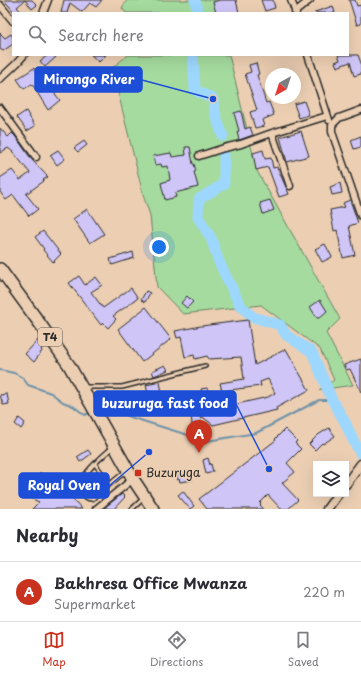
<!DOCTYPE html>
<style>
:root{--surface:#fff;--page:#f7f7f7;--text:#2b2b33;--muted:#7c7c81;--line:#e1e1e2;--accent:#c8321e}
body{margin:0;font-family:"Playpen Sans",sans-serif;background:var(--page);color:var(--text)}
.controls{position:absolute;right:12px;bottom:12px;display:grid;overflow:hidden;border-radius:0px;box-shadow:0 4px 16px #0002}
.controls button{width:36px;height:36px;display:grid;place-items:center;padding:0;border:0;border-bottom:1px solid var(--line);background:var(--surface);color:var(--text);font:20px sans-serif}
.compass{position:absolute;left:265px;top:68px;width:36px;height:36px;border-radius:50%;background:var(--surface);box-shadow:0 4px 16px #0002;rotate:219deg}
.you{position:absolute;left:159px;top:247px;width:14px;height:14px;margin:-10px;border:3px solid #fff;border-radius:50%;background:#1a73e8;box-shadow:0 0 0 6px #1a73e833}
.badge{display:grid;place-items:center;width:26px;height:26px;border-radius:50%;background:var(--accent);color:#fff;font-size:13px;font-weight:700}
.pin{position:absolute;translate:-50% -33px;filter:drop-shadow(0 1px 2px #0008)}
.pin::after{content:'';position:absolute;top:21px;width:14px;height:12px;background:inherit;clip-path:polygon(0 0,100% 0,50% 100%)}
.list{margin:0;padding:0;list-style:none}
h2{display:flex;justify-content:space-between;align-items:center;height:52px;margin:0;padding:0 16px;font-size:17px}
h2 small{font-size:13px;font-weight:400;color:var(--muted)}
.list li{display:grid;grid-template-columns:26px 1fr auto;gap:12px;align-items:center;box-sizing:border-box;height:60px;padding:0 16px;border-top:1px solid var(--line)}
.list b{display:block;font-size:15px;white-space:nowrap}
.list p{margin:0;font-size:13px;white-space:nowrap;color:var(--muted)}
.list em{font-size:13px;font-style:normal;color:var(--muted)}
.icon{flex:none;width:22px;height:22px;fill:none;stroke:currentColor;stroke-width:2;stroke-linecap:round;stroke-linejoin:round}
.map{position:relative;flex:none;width:361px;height:509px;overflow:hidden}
.search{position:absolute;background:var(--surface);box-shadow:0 4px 16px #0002;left:12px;right:12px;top:12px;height:44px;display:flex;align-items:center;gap:10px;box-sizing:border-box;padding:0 14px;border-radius:0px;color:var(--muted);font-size:15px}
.sheet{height:112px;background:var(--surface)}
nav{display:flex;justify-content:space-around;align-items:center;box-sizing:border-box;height:56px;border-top:1px solid var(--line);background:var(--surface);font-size:11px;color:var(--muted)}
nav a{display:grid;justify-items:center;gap:2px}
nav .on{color:var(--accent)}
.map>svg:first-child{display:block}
.green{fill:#a5db9e;stroke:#688364}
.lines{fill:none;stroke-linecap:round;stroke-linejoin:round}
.stream{stroke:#6f92a9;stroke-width:2}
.river{stroke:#9dd7fd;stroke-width:11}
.building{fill:#cfc5f7;stroke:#2b2b2b}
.lane-casing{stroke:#2b2b2b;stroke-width:6}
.street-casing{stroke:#2b2b2b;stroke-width:9}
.secondary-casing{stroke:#2b2b2b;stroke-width:11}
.highway-casing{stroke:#2b2b2b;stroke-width:14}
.lane{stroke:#eccfb3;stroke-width:3}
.street{stroke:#eccfb3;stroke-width:6}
.secondary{stroke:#eccfb3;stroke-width:8}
.highway{stroke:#eccfb3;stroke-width:11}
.poi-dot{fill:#c8321e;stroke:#eccfb3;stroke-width:1.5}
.labels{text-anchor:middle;stroke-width:3;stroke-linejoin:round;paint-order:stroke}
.shield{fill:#eccfb3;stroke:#655c54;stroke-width:1}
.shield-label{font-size:11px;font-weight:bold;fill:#2b2b2b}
.poi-label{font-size:12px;fill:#2b2b2b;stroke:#eccfb3;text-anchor:start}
.leader{fill:none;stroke:#1d4ed8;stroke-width:1.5}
.callout-dot{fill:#1d4ed8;stroke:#eccfb3;stroke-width:1.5}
.callout{fill:#1d4ed8;stroke:#1d4ed8;stroke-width:1.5}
.callout-label{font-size:13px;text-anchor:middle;font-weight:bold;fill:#fff}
</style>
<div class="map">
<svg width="361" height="509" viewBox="0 0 361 509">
<rect width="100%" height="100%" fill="#eccfb3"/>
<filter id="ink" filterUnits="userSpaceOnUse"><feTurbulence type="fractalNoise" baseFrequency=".025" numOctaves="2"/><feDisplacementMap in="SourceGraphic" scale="8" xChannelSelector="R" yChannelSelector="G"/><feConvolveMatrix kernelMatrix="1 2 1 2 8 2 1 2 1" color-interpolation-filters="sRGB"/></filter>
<g filter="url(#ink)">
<path class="green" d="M127,0h90l2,13h-93l-4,-5z
M128,55h101l28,116 83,148 -14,14 27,52 -34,5 15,-10 -14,-31 -59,-44 -78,9 -26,-27 -7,-72 -6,-17 -32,-130z"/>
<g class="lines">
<path class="stream" d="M0,370l14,3 9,5 5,7 23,8 12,9 10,4 12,9 6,-3
M97,407l1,-3 6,-1 26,14 77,24 49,-8 63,-33h13"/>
<path class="river" d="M195,0l3,13
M193,55l2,35 18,9 3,17 7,20
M224,155v29l-25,15 -1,18 13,21 8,24 21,43 13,12 27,8 6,10 26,17 20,48 13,22 8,18 8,14"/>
</g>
<path class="building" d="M4,0h28l5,5 -5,4 -7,-9 -8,7 5,6h-7z
M64,0h38l-6,7 -6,-4 -8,9 -12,-9 -3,10h-6z
M220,0h16l3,13h-23l-3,-11z
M261,0h12l2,8 -10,3z
M349,0h6l2,6 4,-1v19l-4,1z
M333,6l2,7h-20v-1z
M0,33l5,5 6,-4 2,3v7l-10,7 -3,-2z
M48,55h5l3,2 -11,10 -5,-6z
M91,55h15l-7,7z
M338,55h20l3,8v11l-7,2 -4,-14 -13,5 -2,-5 5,-2z
M256,63l3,11 -2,1 9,28 3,-1 5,13 -12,5 2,6 -9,2 -5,-16 7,-2 -12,-36 6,-2 -2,-7z
M34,68l13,23 3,-3 10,12 -12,10 -16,-26 -8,5 -7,-10z
M304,101l5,14 -10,3 -5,-14z
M26,111l9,15 -8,5 -10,-14z
M241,111l4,18 5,-2 3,8 -14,5 -2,-8 2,-1 -5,-18z
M0,128l8,9 4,-4 3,3 17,24 16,17 -5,3 1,1 -18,13 12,15 -9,7 -16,-21 -7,5 -6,-8v-14l12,-8 8,10 10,-7 -17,-21 -5,-4 -8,5z
M301,131l8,25 -22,6 -7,-25z
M361,136v11l-7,2 -3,-9z
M84,141l3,4 -9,7 -4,-4z
M185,147h5l3,17h1l2,7 -2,1 4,15 -23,6 1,4 -11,3 -4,-17 9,-3 -2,-14 -6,1 -1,-3 -6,1 -2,-9 18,-3 1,4 14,-2z
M58,150l7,9 -8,6 -7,-10z
M263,150l2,9 6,-1 2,10 4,-1 12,27 -10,3 -11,-30 -12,3 -3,-17z
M340,183l2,10 -10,2 -2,-8z
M270,200l4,10 -11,4 -3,-11z
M350,200l8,23 -9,3 6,29 -12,3 -6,-28 -3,1 -4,-21 15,-3 -2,-4z
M87,209l17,25 -14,9 -17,-24z
M43,231l18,23 -8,8 -10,-12 1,-1 -9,-12z
M325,244l7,13 -10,5 -7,-13z
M133,252l1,6 -22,7 -2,-6z
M79,276l6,9 11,-8 6,8 -11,7 12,16 28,-20 7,10 -25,18 3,3 -8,9 -5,-5 -2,2 -32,-42z
M146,291l4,2 -5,9 -4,-2z
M187,296l6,6 -6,6 -6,-5z
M320,300l7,11 -8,7h-2l-7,-11z
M146,307l25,32 -29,23 -24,-33z
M248,320l7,45 31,-16 23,41 -33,18 1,2 -64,15 -13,-10 1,8 -9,2 -1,-12 11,-2 -4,-13 5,-2 -2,-7 6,-1 1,3h2l5,18 53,-12 7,-4 -7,-14 -8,3 1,4 -39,5 -2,-8 24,-4 -3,-22 -32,2 -2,-3 -12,3 -1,-4 -9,2 -4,-20 -4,1 -2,-7 26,-5z
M38,340l6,6 -3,3 1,2 -8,11 -9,-8z
M361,359v33l-11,-23 -4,1 -2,-5z
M165,365l3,5 -14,6 -2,-5z
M160,382l5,27 -9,2 -2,-5 -3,1 -5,-22z
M7,394l2,10 -6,1 -3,-10z
M19,418l6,5 -4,6 -6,-5z
M329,428l6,8 -12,8 -1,-1 -7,7 -6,-6 9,-9z
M285,429l12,12 -2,2 6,6 -14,14 8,9 -13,11 16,17 -10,9h-7l-13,-14 -8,8 1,1 -1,1 4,4h-57l-8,-10 77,-59 -1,-1z
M88,450l3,4 -11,8 -3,-5z
M208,458l2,7 1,-1 2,8 -7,2 -3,-14z
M186,472h5l1,8 -12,2 -1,-3 -2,1v-6z
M40,473l8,3 1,-2 4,4 -1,1 12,10 18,20h-50l7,-7 -9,-4z
M183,491l11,15 -4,3 -12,-14z
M122,494l3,3 -11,12 -10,-1z"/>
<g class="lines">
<defs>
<path id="lane" d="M85,387h37l83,-21
M113,447c-10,9 -39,32 -31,45 3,5 5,7 10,7l34,-28
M95,464l15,20
M132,509l12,-11"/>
<path id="street" d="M291,0l5,13
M0,5l13,16
M295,12l15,-12
M43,13l5,-13
M308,55l21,65
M0,79l17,-16 7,-8
M0,108l36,49
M361,110l-22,8 -7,7v7l29,84
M272,133l18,53
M199,156l25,-8 17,-4 31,-11 55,-17
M96,509l37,-30"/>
<path id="secondary" d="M346,484l15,-20
M327,509l11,-15"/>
<path id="highway" d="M0,269l38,52 31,44 64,114 20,30"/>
</defs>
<use href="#lane" class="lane-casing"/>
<use href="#street" class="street-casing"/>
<use href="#secondary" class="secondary-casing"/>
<use href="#highway" class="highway-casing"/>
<use href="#lane" class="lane"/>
<use href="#street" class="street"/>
<use href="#secondary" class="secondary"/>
<use href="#highway" class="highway"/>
</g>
</g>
<rect class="poi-dot" x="134" y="469" width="8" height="8" rx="2"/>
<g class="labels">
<rect class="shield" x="38" y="328" width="24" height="18" rx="3"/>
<g class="shield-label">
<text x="50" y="341">T4</text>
</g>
<g class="poi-label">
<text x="146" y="477">Buzuruga</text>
</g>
</g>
<path class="leader" d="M213 99L142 80M269 469L236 404M149 452L109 486"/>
<g class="callout-dot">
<circle cx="213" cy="99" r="4"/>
<circle cx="269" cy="469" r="4"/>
<circle cx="149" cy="452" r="4"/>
</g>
<g class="callout">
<rect x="35" y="67" width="107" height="25" rx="4"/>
<rect x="94" y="391" width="142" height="25" rx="4"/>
<rect x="19" y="473" width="90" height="25" rx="4"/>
</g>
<g class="callout-label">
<text x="89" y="84">Mirongo River</text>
<text x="165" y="408">buzuruga fast food</text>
<text x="64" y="490">Royal Oven</text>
</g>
</svg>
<div class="controls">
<button><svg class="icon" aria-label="layers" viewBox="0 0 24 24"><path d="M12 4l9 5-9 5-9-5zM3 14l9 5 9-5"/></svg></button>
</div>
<svg class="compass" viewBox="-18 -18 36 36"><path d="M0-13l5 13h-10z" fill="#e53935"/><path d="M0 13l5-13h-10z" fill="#7c7c81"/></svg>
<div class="you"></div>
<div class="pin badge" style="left:199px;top:453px">A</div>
<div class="search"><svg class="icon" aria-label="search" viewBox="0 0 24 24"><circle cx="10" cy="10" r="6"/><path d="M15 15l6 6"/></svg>Search here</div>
</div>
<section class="sheet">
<h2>Nearby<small></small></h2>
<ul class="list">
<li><span class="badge">A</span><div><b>Bakhresa Office Mwanza</b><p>Supermarket</p></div><em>220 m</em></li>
</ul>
</section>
<nav>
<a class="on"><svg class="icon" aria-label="map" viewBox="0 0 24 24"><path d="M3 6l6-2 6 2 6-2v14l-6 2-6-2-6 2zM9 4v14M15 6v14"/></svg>Map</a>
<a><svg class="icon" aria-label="directions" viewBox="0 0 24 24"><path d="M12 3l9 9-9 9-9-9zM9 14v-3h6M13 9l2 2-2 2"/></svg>Directions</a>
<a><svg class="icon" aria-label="saved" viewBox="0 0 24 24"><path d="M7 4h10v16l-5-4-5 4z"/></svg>Saved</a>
</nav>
